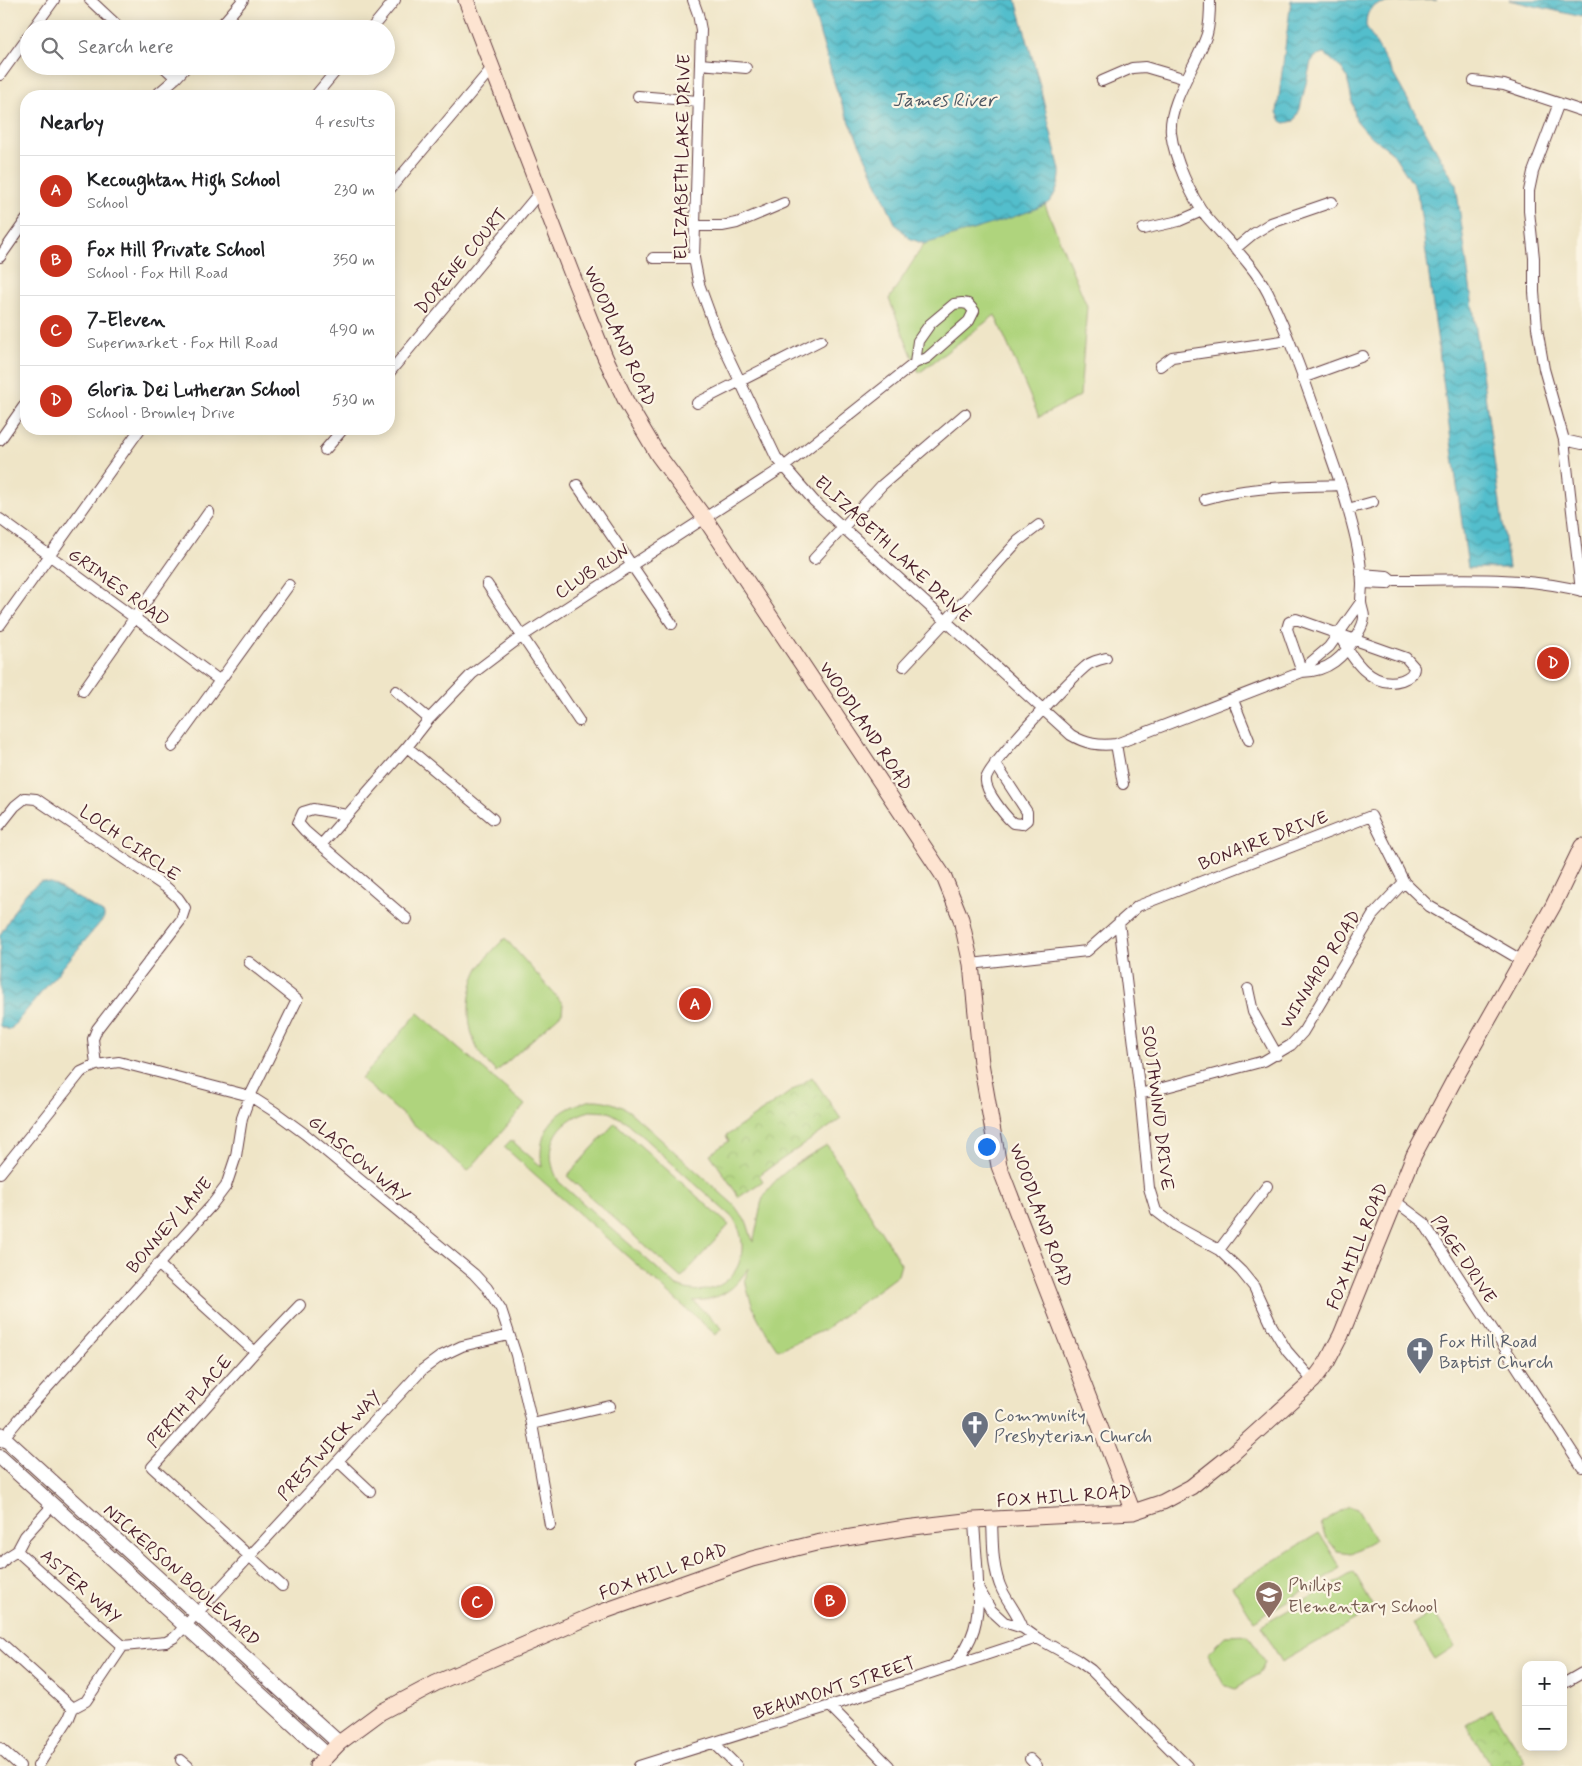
<!DOCTYPE html>
<meta charset="utf-8">
<style>
:root{--surface:#fff;--page:#f6f6f6;--text:#202124;--muted:#757577;--line:#e0e0e0;--accent:#c8321e}
body{margin:0;font-family:Mynerve,sans-serif;background:var(--page);color:var(--text)}
.controls{position:absolute;right:15px;bottom:15px;display:grid;overflow:hidden;border-radius:10px;box-shadow:0 2px 12px #0003}
.controls button{width:45px;height:45px;display:grid;place-items:center;padding:0;border:0;border-bottom:1px solid var(--line);background:var(--surface);color:var(--text);font:25px sans-serif}
.you{position:absolute;left:986px;top:1146px;width:18px;height:18px;margin:-12px;border:4px solid #fff;border-radius:50%;background:#1a73e8;box-shadow:0 0 0 8px #1a73e833}
.badge{display:grid;place-items:center;width:32px;height:32px;border-radius:50%;background:var(--accent);color:#fff;font-size:16px;font-weight:700}
.pin{position:absolute;translate:-50% -50%;border:2px solid #fff;box-shadow:0 1px 5px #0006}
.list{margin:0;padding:0;list-style:none}
h2{display:flex;justify-content:space-between;align-items:center;height:65px;margin:0;padding:0 20px;font-size:21px}
h2 small{font-size:16px;font-weight:400;color:var(--muted)}
.list li{display:grid;grid-template-columns:32px 1fr auto;gap:15px;align-items:center;box-sizing:border-box;height:70px;padding:0 20px;border-top:1px solid var(--line)}
.list b{display:block;font-size:19px;white-space:nowrap}
.list p{margin:0;font-size:16px;white-space:nowrap;color:var(--muted)}
.list em{font-size:16px;font-style:normal;color:var(--muted)}
.icon{flex:none;width:28px;height:28px;fill:none;stroke:currentColor;stroke-width:2;stroke-linecap:round;stroke-linejoin:round}
.map{position:relative;flex:none;width:1582px;height:1766px;overflow:hidden}
.search{position:absolute;background:var(--surface);box-shadow:0 2px 12px #0003;left:20px;top:20px;width:375px;height:55px;display:flex;align-items:center;gap:12px;box-sizing:border-box;padding:0 18px;border-radius:28px;color:var(--muted);font-size:19px}
.panel{position:absolute;background:var(--surface);box-shadow:0 2px 12px #0003;left:20px;top:90px;width:375px;height:345px;border-radius:20px}
.map>svg:first-child{display:block}
.grass{fill:#afd47d;stroke:#7c7a54;fill-rule:evenodd}
.park{fill:url(#park-crowns);stroke:#7c7a54}
.water{fill:url(#water-waves);stroke:#4e6e7c}
.lines{fill:none;stroke-linecap:round;stroke-linejoin:round}
.minor-casing{stroke:#633d42;stroke-width:12}
.tertiary-casing{stroke:#633d42;stroke-width:16}
.secondary-casing{stroke:#633d42;stroke-width:17}
.minor{stroke:#fff;stroke-width:10}
.tertiary{stroke:#fff;stroke-width:14}
.secondary{stroke:#fde4d1;stroke-width:15}
.labels{text-anchor:middle;stroke-width:4.5;stroke-linejoin:round;paint-order:stroke}
.street-label{font-size:18px;fill:#4a1f2b;stroke:#fcf5e5}
.worship-label{font-size:18px;fill:#5b616d;stroke:#fcf5e5;text-anchor:start}
.education-label{font-size:18px;fill:#785e54;stroke:#fcf5e5;text-anchor:start}
.water-label{font-size:19px;font-style:italic;fill:#4d5763;stroke:#fcf5e5}
</style>
<div class="map">
<svg width="1582" height="1766" viewBox="0 0 1582 1766">
<defs>
<pattern id="park-crowns" width="20" height="18" patternUnits="userSpaceOnUse" patternTransform="scale(1.25)"><rect width="20" height="18" fill="#afd47d"/><path d="M2 6a3 3 0 1 1 6 0M12 15a3 3 0 1 1 6 0" fill="none" stroke="#98b66c"/></pattern>
<pattern id="water-waves" width="16" height="10" patternUnits="userSpaceOnUse" patternTransform="scale(1.25)"><rect width="16" height="10" fill="#52becc"/><path d="M0 5q4-4 8 0t8 0" fill="none" stroke="#469aa6"/></pattern>
</defs>
<rect width="100%" height="100%" fill="#fcf5e5"/>
<filter id="ink" filterUnits="userSpaceOnUse"><feTurbulence type="fractalNoise" baseFrequency=".02" numOctaves="2"/><feDisplacementMap in="SourceGraphic" scale="10" xChannelSelector="R" yChannelSelector="G"/><feConvolveMatrix kernelMatrix="1 2 1 2 8 2 1 2 1" color-interpolation-filters="sRGB"/></filter>
<filter id="wash" filterUnits="userSpaceOnUse"><feTurbulence type="fractalNoise" baseFrequency=".0096" numOctaves="4" result="noise"/><feDisplacementMap in="SourceGraphic" scale="20" xChannelSelector="R" yChannelSelector="G"/><feGaussianBlur stdDeviation="1.12" result="paint"/><feColorMatrix in="noise" values="0 0 0 0 0 0 0 0 0 0 0 0 0 0 0 0 0 1.4 0 .05"/><feComposite in="paint" operator="in"/></filter>
<g filter="url(#wash)">
<rect width="100%" height="100%" fill="#efe5c7"/>
<path class="grass" d="M1045,205l42,101 -7,90 -41,21 -44,-102 -76,58 -30,-74 35,-55z
M505,938l58,66 -1,9 -66,59c-4,-5 -9,-9 -13,-14 -18,-25 -18,-64 -4,-90 7,-11 17,-21 26,-30z
M418,1013l107,92 -57,66 -107,-92z
M593,1100c13,0 25,4 36,11l105,94 13,18 6,19c4,-12 5,-25 8,-38 6,-25 45,-47 66,-59l74,119 -3,11 -74,55 -46,20c-16,-23 -29,-44 -33,-72h2l1,-10c-14,23 -28,31 -55,33l29,27 -6,7 -212,-188 7,-7 31,27c-6,-38 15,-60 51,-67zM590,1111l19,1 16,9 109,98c25,42 -12,86 -57,67l-118,-104c-18,-32 -4,-62 31,-71z
M615,1123l114,102 -48,53 -114,-102z
M1349,1506l8,3 18,31 -24,13 -14,-2 -12,-15 -4,-13z
M1319,1533l22,35 -87,53 -22,-35z
M1354,1572l21,37 -93,53 -21,-36z
M1433,1611l22,35 -20,13 -22,-35z
M1248,1635l17,27 -6,12 -24,15 -11,-4 -17,-31 18,-18z"/>
<path class="park" d="M812,1077l29,42 -82,56 4,6 -24,16 -29,-43 19,-13 -3,-5z
M1492,1709l33,53 -6,4h-28l-25,-41z"/>
<path class="water" d="M810,0h206l22,78 22,92c1,11 -4,24 -11,32 -9,9 -106,37 -125,42l-15,-6 -14,-15 -52,-116 -8,-22z
M1291,0h146c-14,1 -53,0 -63,6 -7,5 -8,12 -8,20l90,159 53,383h-41l-49,-367 -5,-15 -22,-34 -24,-18 -12,-14 -9,-43 -5,-8 -17,-15 -9,2 -5,6 -11,47 -6,12 -9,2 -4,-2 -4,-9z
M1509,0h71l2,1v16z
M41,881l10,2 46,26 7,5v4l-94,112 -10,-4v-91l18,-31 9,-12z"/>
</g>
<g filter="url(#ink)">
<g class="lines">
<defs>
<path id="minor" d="M90,0l31,29
M693,0l5,14 3,16 -7,228 5,26 18,49 59,124 38,44 257,234c15,9 28,11 45,9l186,-72c26,0 42,-15 55,-37 3,-5 7,-11 7,-18 0,-5 -3,-10 -3,-15 0,-6 1,-13 1,-19 -1,-33 -12,-67 -21,-98 -23,-64 -43,-131 -73,-192 -15,-29 -41,-52 -62,-77 -15,-19 -32,-58 -35,-83 -3,-31 27,-70 36,-99 3,-11 3,-23 3,-34
M33,29l21,-29
M218,29l25,-29
M371,29l24,-29
M700,64l46,4
M163,66l13,12
M0,75l29,-40
M1102,81l30,-13 13,-1 41,12
M1474,81l30,4 78,26
M155,96l21,-18 11,-12
M315,96l25,-30
M638,96l60,5
M1559,103l-26,69 -4,19v20l5,47v34l3,36 7,41 20,71 17,151
M389,190l103,-122
M695,226h27l15,-3 47,-20
M1143,229l36,-8 23,-10
M1235,249l18,-15 18,-11 61,-21
M0,257l26,-37
M653,258h41
M1160,366l12,-9 117,-17
M389,373l151,-181
M1302,378l61,-22
M697,403l124,-63
M0,440l26,-37
M1564,440l18,4
M325,450l18,-21
M577,485l95,139
M1205,499c44,-13 90,-12 136,-14
M1348,509l25,-7
M0,519l219,161
M814,559l68,-74 83,-71
M1361,574l26,2 5,4
M1362,583l25,1 5,-4c63,0 128,-5 190,11
M487,584l92,137
M0,625l140,-196
M904,666l42,-45 72,-80 21,-16
M1302,672l-15,-43 2,-7 7,-3 110,39 8,9c0,7 -5,10 -12,13 -31,10 -50,-22 -63,-45
M1302,672l8,-9 19,-16 32,-45
M83,691l126,-179
M396,691l33,28
M1233,700l16,40
M1116,744l7,40
M172,747l117,-162
M407,747l86,72
M995,763l32,49v8l-5,4 -9,-1c-8,-7 -29,-33 -27,-44 3,-15 83,-98 99,-112 5,-5 13,-7 21,-9
M347,815l-34,-6 -10,3 -5,11 7,8 102,88
M0,825l15,-19 10,-8 11,1 131,89 11,10 7,10 -4,12 -84,109 -4,10 3,26
M321,845l86,-98 22,-28 43,-45 49,-37 264,-171 130,-103 12,-5 42,-37 5,-10 -6,-7 -6,-1 -8,1 -24,20 -12,17 -3,22
M1119,922l21,172 9,94 7,23 21,16 42,23 22,21 13,16 18,39 15,25 26,30
M971,964l116,-13 51,-45 233,-90 33,66 25,24 92,54
M1248,989l5,23 24,43
M1140,1094l124,-33 27,-16 12,-13 70,-117 31,-33
M0,1173l81,-101 15,-7 23,-3 131,34 25,16 30,22 169,140 13,14 14,21 15,46 16,69 18,101
M1395,1201l28,21 159,245
M1219,1250l48,-64
M158,1264l97,88
M532,1424l78,-18
M0,1442l20,-24 191,-212 15,-20 10,-30 6,-38 8,-22 47,-96 -48,-38
M338,1461l32,30
M992,1520c1,23 0,49 10,70 7,14 15,22 21,38
M17,1551l106,95
M0,1565l6,-7 11,-7 8,-15 28,-31
M282,1586l-130,-119 103,-115 45,-47
M977,1586l14,24 13,12 19,6 14,10 40,22 14,10 96,96
M0,1642l73,66
M953,1666c9,-11 17,-23 21,-37 9,-30 1,-77 0,-109
M1563,1684l19,-11
M830,1706l59,60
M714,1743l23,23
M0,1748l20,18
M1030,1759l7,7
M181,1760l7,6
M38,1766l31,-48 4,-10 13,-7 37,-55 43,-4 9,-5 247,-267 19,-14 21,-10 47,-11
M639,1766l191,-60 207,-68"/>
<path id="tertiary" d="M0,1434l339,309
M0,1457l327,298"/>
<path id="secondary" d="M466,0l105,272 34,85 21,44 32,54 46,62 240,360 17,42 10,45 10,99 18,103 134,346
M317,1766l22,-23 42,-31 55,-29 160,-69 156,-55 64,-16 89,-15 69,-8 159,-8 30,-10 28,-15 39,-31 83,-75 14,-19 14,-27 73,-180 39,-73 100,-176 29,-60"/>
</defs>
<use href="#minor" class="minor-casing"/>
<use href="#tertiary" class="tertiary-casing"/>
<use href="#secondary" class="secondary-casing"/>
<use href="#minor" class="minor"/>
<use href="#tertiary" class="tertiary"/>
<use href="#secondary" class="secondary"/>
</g>
</g>
<defs>
<symbol id="church-pin" viewBox="-11 -11 22 30"><path d="M0 17L-7.5 6A9.5 9.5 0 1 1 7.5 6Z" fill="#6b7280" stroke="#fcf5e5"/><path d="M-1.2-6h2.4v3.5h3.3v2.4h-3.3V6h-2.4V-.1h-3.3v-2.4h3.3Z" fill="#fff"/></symbol>
<symbol id="school-pin" viewBox="-11 -11 22 30"><path d="M0 17L-7.5 6A9.5 9.5 0 1 1 7.5 6Z" fill="#8d6e63" stroke="#fcf5e5"/><path d="M0-5L7-2L0 1L-7-2ZM-4 1L0 2.5L4 1V4Q0 6-4 4Z" fill="#fff"/></symbol>
</defs>
<g fill-rule="evenodd">
<use href="#church-pin" x="1404" y="1335" width="32" height="43"/>
<use href="#church-pin" x="959" y="1409" width="32" height="43"/>
<use href="#school-pin" x="1253" y="1579" width="32" height="43"/>
</g>
<g class="labels">
<g class="street-label">
<text transform="translate(682 157) rotate(-89)" y="6">ELIZABETH LAKE DRIVE</text>
<text transform="translate(461 261) rotate(-50)" y="6">DORENE COURT</text>
<text transform="translate(620 336) rotate(66)" y="6">WOODLAND ROAD</text>
<text transform="translate(893 549) rotate(43)" y="6">ELIZABETH LAKE DRIVE</text>
<text transform="translate(592 571) rotate(-33)" y="6">CLUB RUN</text>
<text transform="translate(119 587) rotate(36)" y="6">GRIMES ROAD</text>
<text transform="translate(866 726) rotate(56)" y="6">WOODLAND ROAD</text>
<text transform="translate(1263 840) rotate(-21)" y="6">BONAIRE DRIVE</text>
<text transform="translate(130 843) rotate(35)" y="6">LOCH CIRCLE</text>
<text transform="translate(1320 969) rotate(-58)" y="6">WINNARD ROAD</text>
<text transform="translate(1158 1108) rotate(83)" y="6">SOUTHWIND DRIVE</text>
<text transform="translate(359 1159) rotate(40)" y="6">GLASCOW WAY</text>
<text transform="translate(1041 1215) rotate(70)" y="6">WOODLAND ROAD</text>
<text transform="translate(169 1225) rotate(-49)" y="6">BONNEY LANE</text>
<text transform="translate(1357 1246) rotate(-68)" y="6">FOX HILL ROAD</text>
<text transform="translate(1464 1259) rotate(56)" y="6">PAGE DRIVE</text>
<text transform="translate(189 1401) rotate(-48)" y="6">PERTH PLACE</text>
<text transform="translate(329 1445) rotate(-47)" y="6">PRESTWICK WAY</text>
<text transform="translate(1064 1496) rotate(-4)" y="6">FOX HILL ROAD</text>
<text transform="translate(663 1571) rotate(-20)" y="6">FOX HILL ROAD</text>
<text transform="translate(182 1575) rotate(42)" y="6">NICKERSON BOULEVARD</text>
<text transform="translate(81 1586) rotate(42)" y="6">ASTER WAY</text>
<text transform="translate(834 1688) rotate(-18)" y="6">BEAUMONT STREET</text>
</g>
<g class="worship-label">
<text x="1439" y="1347">Fox Hill Road<tspan x="1439" dy="21">Baptist Church</tspan></text>
<text x="994" y="1421">Community<tspan x="994" dy="21">Presbyterian Church</tspan></text>
</g>
<g class="education-label">
<text x="1288" y="1591">Phillips<tspan x="1288" dy="21">Elementary School</tspan></text>
</g>
<g class="water-label">
<text x="944" y="106">James River</text>
</g>
</g>
</svg>
<div class="controls">
<button>+</button>
<button>−</button>
</div>
<div class="you"></div>
<div class="pin badge" style="left:695px;top:1004px">A</div>
<div class="pin badge" style="left:830px;top:1601px">B</div>
<div class="pin badge" style="left:477px;top:1602px">C</div>
<div class="pin badge" style="left:1553px;top:663px">D</div>
<div class="search"><svg class="icon" aria-label="search" viewBox="0 0 24 24"><circle cx="10" cy="10" r="6"/><path d="M15 15l6 6"/></svg>Search here</div>
<section class="panel">
<h2>Nearby<small>4 results</small></h2>
<ul class="list">
<li><span class="badge">A</span><div><b>Kecoughtan High School</b><p>School</p></div><em>230 m</em></li>
<li><span class="badge">B</span><div><b>Fox Hill Private School</b><p>School · Fox Hill Road</p></div><em>350 m</em></li>
<li><span class="badge">C</span><div><b>7-Eleven</b><p>Supermarket · Fox Hill Road</p></div><em>490 m</em></li>
<li><span class="badge">D</span><div><b>Gloria Dei Lutheran School</b><p>School · Bromley Drive</p></div><em>530 m</em></li>
</ul>
</section>
</div>
